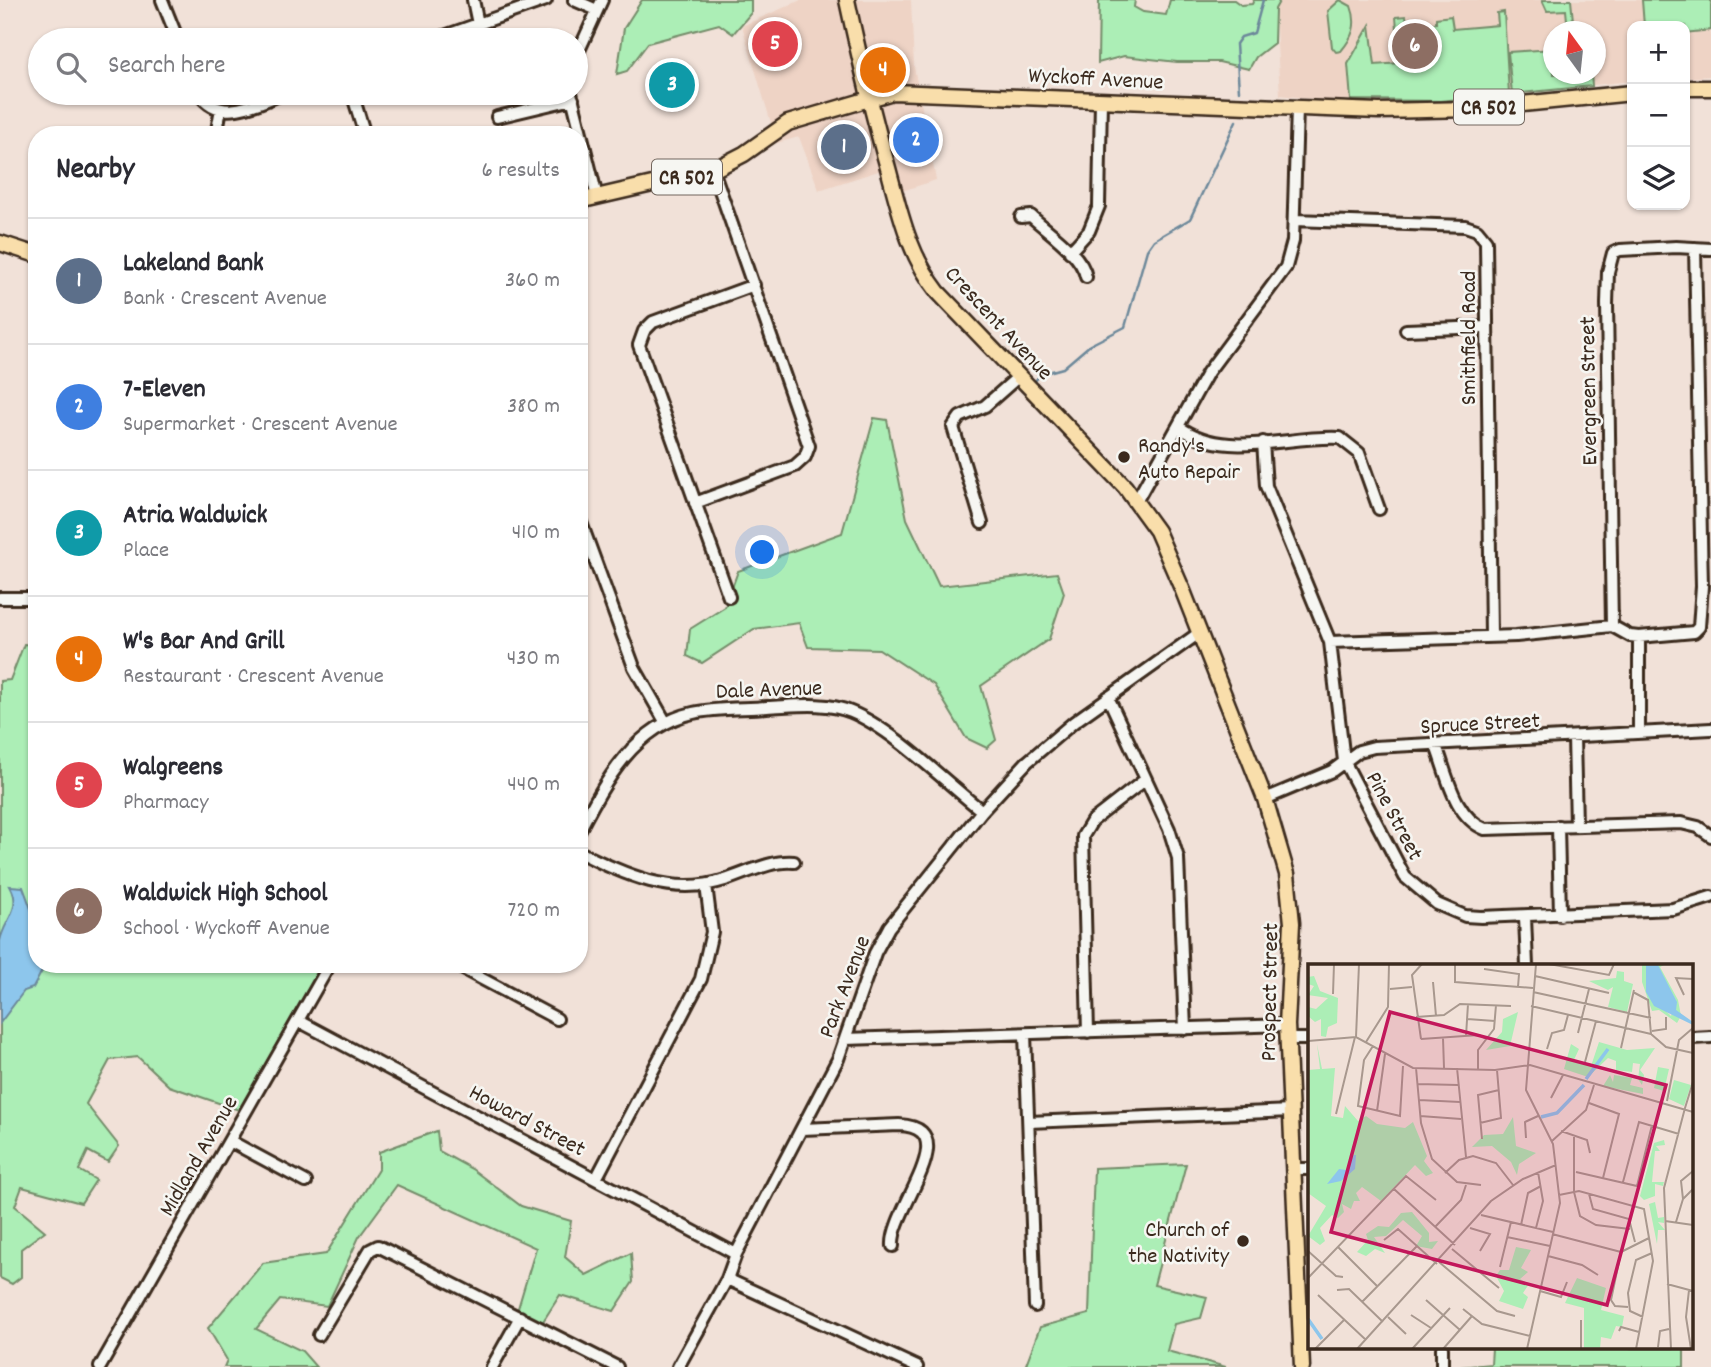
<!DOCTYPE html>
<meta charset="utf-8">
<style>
:root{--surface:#fff;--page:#f2f2f3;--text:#2b2b33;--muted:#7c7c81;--line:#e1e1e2;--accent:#111827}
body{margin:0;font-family:Dekko,sans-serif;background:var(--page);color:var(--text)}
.controls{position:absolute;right:21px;top:21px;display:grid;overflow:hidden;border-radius:14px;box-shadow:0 2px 5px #0004}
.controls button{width:63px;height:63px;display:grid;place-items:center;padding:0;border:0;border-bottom:2px solid var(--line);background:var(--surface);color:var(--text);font:35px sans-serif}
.compass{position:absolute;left:1543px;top:21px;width:63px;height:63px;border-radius:50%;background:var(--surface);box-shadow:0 2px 5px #0004;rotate:345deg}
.you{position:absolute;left:763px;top:553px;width:24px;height:24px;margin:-18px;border:5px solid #fff;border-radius:50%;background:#1a73e8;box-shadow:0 0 0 10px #1a73e833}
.badge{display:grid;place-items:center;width:46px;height:46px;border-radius:50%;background:var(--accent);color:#fff;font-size:23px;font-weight:700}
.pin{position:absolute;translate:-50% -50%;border:4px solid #fff;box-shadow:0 2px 7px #0006}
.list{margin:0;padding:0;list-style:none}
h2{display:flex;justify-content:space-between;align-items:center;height:91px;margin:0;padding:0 28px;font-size:30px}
h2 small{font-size:23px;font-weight:400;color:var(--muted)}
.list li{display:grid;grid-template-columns:46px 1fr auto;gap:21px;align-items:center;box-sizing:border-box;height:126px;padding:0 28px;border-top:2px solid var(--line)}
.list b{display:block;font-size:26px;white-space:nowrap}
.list p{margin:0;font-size:23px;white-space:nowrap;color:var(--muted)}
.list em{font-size:23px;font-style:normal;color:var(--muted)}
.icon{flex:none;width:38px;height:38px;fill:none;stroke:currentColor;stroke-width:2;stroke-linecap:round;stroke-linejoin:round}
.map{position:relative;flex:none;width:1711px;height:1367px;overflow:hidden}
.search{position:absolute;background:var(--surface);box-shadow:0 2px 5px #0004;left:28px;top:28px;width:560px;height:77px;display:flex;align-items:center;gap:18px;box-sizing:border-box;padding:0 24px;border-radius:38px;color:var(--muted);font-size:26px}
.panel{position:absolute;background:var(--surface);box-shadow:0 2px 5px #0004;left:28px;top:126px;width:560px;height:847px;border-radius:28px}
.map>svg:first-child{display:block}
.built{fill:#eed3c5;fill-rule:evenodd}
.green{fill:#aceeb6;stroke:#748c6a;stroke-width:2}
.water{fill:#8dc6ec;stroke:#6c889a;stroke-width:2}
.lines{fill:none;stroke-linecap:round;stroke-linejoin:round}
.stream{stroke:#6c889a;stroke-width:2.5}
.minor-casing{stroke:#3b2a1e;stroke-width:16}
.major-casing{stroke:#3b2a1e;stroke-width:19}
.minor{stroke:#f6f6f2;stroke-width:10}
.major{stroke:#f9deab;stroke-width:14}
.poi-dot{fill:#3b2a1e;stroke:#f6f6f2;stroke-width:2.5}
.labels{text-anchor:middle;stroke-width:5;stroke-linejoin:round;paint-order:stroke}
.shield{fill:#f6f6f2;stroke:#73675e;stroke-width:2}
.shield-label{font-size:21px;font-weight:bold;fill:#3b2a1e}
.street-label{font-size:23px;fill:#3b2a1e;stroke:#f6f6f2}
.poi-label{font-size:23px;fill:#3b2a1e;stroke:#f6f6f2;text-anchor:start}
.inset-river{fill:none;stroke:#8dc6ec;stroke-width:3.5}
.inset-road{fill:none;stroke:#a8988e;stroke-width:2}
.view{fill:#c2185b;fill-opacity:0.15;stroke:#c2185b;stroke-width:3.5}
.inset-edge{fill:none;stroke:#3b2a1e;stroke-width:3.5}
</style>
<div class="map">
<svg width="1711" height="1367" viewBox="0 0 1711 1367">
<rect width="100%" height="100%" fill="#f1e1d8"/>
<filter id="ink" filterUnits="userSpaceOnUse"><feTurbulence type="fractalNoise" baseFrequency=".0143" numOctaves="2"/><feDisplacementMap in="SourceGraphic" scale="14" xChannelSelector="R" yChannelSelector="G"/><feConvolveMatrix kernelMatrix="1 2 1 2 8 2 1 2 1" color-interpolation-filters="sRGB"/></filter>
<g filter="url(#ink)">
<path class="built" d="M801,0h110l3,67 22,113 -34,11 -8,-25 -75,24 -20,-53 -22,6 -35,-117z
M1279,0h432v76l-26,2v-52h-53v55l-192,20h-112l-48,-6 -5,-86zM1554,32h42v42h-42z"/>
<path class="green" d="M642,0h109v13l-18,21 -14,-10 -71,19 -21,28 -10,3 7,-46z
M1099,0h36l-1,7 9,5 23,3 4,-15h64l7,5 11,-1 2,-4h26l-5,9 -1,34 -18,14 -7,12 -30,-7h-42l-53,-6 -26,7z
M1340,0l11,6c7,18 2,31 -10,45l-5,1 -4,-5 -4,-36z
M1542,0h29l3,31h-6l-2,-21 -19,1z
M1642,0h69v30l-26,3v-7h-41z
M1504,12l5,82 -69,7 -89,-1 -3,-36 22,-39 5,40 25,-2 -4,-46 10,-1 2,10 28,-3v-5l15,-2 2,13 45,-4 -1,-12z
M1553,49l1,25h37l1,12 -80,8 -4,-42z
M874,418l13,2 20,99 32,67 118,-13 7,20 -15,46 -68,47 15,54 -9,8 -21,-10 -32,-53 -55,-36 -71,-2 -9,-24 -45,6 -52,34 -15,-7 3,-27 35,-22 13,-36 104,-38z
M24,644l13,2v318h285l-83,146 -70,-24 -31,-29 -28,3 -24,44 33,42 -11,16 -20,-11 -9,19 17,10 -15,23 -59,-16 -7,19 30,25 -24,18v28l-9,7 -12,-6v-597l10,-1z
M437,1131l2,20 33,18 49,37 50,15 -6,36 21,18 45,-22 2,29 -19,29 -54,-16 -20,31 -24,-11 20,-67 -139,-63 -38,52 -32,69 -47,-6 -24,29 46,22 14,16h-92l3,-7 -19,-32 55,-65 63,-9 53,-86v-16z
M1186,1164l-32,121 53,12 -6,21 -27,6 -7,27 59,16h-201l15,-40 49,-13 5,-146z
M1492,1348h192v19h-225l32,-3z"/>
<path class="water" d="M10,886l13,1 14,38v39h5l1,5 -10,19 -9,3 -24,32c0,-24 0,-60 0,-82 4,-21 23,-33 10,-55z"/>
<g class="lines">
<path class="stream" d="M1239,91l-3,-47 5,-7 13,-4 9,-33
M1034,382l7,-8 22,-6 27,-23 35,-18 22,-77 7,-10 36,-21 46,-98"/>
<defs>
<path id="minor" d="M162,0l16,40
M473,0l5,24
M574,0l23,10
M433,40l113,-40
M576,57l26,-57
M199,93c21,32 58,10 86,0
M352,93l13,42
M571,93l26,104
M497,117l76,-18
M216,135l5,-26
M1021,217l10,-1c17,16 51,38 55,61
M1294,220l171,6 12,4 9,11 5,394
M1070,252l19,-21 10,-25 2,-106
M1406,330l80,-3
M1178,426c47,35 108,9 162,12l19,15 20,56
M1263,442l3,44 64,156 14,119 61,116 32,27 28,12 16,1 192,-8 38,-12
M1137,500l71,-128 78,-105 7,-26 4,-133
M695,503l100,-37 10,-9 4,-11 -96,-276
M579,517l55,150 32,56
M982,523l-29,-96 7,-10 25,-11 34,-30
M729,597l-90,-252 5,-14 9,-9 101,-37
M0,598h37
M1612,626l-5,-322 1,-32 5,-19 7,-3 56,-3 35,2
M1330,642l186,-6 96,-10 18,10 9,1 55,-5 5,-5 3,-41 -7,-338
M1108,697l61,132 9,29 7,171
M1639,733v-96
M1574,737l2,88
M1436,746c11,28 18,71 49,83l196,-6 17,4 13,9
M1265,799l67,-28 27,-20 15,-4 337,-18
M1558,826l2,89
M579,831c26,-49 55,-105 114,-118 24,-5 50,-4 74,-6 27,-1 58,-6 84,5 42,17 94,70 131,99
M579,852c47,23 93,45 146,28 22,-7 46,-20 69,-18
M1525,917l2,49
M454,964l103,55
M299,1021l437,233
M1088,1032l-5,-196 9,-15 54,-42
M1025,1034l10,272
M1692,1038l19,-1
M845,1039l442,-14
M1287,1039h23
M1029,1122l262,-11
M802,1129l97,-4c68,3 -9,85 -6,121
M230,1141l76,41
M1295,1169h15
M596,1179l105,-200 11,-47 -6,-47
M727,1279l190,88
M319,1335l51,-85 8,-4 239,121
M100,1367l230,-403
M492,1367l28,-50
M678,1367l49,-88 9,-25 102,-195 37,-106 14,-26 93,-116 45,-49 47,-40 125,-89
M1442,1367v-19"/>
<path id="major" d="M847,0c12,56 25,112 41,168 12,45 21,87 50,124l187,195 32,44 26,60 82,208 22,75 5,49 -5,102 15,342
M1685,88h26
M579,201l134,-31 31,-16 44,-31 105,-31 486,19 93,-2 160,-16
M0,243l37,12"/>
</defs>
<use href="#minor" class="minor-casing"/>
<use href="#major" class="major-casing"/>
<use href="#minor" class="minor"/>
<use href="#major" class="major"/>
</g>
</g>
<g class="poi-dot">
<circle cx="1124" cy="457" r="7"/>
<circle cx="1243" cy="1241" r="7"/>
</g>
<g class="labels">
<g class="shield">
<rect x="1454" y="89.5" width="70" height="35" rx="5"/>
<rect x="652" y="159.5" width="70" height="35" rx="5"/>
</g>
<g class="shield-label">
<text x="1489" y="114">CR 502</text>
<text x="687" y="184">CR 502</text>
</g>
<g class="street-label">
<text transform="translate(1096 77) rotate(3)" y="8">Wyckoff Avenue</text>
<text transform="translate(1000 322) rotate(47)" y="8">Crescent Avenue</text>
<text transform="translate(1467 338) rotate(-90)" y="8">Smithfield Road</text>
<text transform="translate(1587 391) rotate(-91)" y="8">Evergreen Street</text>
<text transform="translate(769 688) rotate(-2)" y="8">Dale Avenue</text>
<text transform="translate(1480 722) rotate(-3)" y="8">Spruce Street</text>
<text transform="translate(1396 815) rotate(62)" y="8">Pine Street</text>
<text transform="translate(843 986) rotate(-69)" y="8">Park Avenue</text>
<text transform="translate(1268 992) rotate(-89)" y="8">Prospect Street</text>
<text transform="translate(528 1119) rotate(28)" y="8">Howard Street</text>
<text transform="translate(197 1155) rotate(-60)" y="8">Midland Avenue</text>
</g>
<g class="poi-label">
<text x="1138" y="452">Randy's<tspan x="1138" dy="26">Auto Repair</tspan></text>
<text x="1229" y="1236" text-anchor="end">Church of<tspan x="1229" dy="26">the Nativity</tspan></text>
</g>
</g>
<g transform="translate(1308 964)">
<rect width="385" height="385" fill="#f1e1d8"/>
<path d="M334,0l6,1 -1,27 24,24 5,-15 -19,-37h9l-6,3 18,33 3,16 -4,7 -18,-13 -7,1 -10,-29zM309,7l7,1v9l9,3 -6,28 -19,-5 5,-20 -5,3 -19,-9 27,-3zM6,12l6,15 18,7 -1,25 -9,4 -2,10 -5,-1v-17l-6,3 -7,-6v-9l8,2 12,-11 -20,-3 6,-9 -6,-2v-7zM210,48l-8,34 -24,4 16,-18 1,-13zM291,78l28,8 28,-2 -15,22 4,5 -2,10 -4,-6 2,-15 -7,-1 -1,9 -16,-2v-9l-8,-3 -20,19 -24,-8 7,-25 8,5 -6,13 18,4zM9,80l5,25 13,-1 -4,48 12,2 2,-12 13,15 8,-5 11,8 28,4 8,-6 14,34 -3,5 9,12 -7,3 -11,-11 -34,36 -19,-14 -6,6 4,8h-6l-3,8 -9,-5 2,8 -6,6 -6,-3 -12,13 5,13 -5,4 -12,-9 18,-30 -18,-13v-123l12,-1zM350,103l11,2 -5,22 -10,-3zM302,111l3,7 1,-7 18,3 -2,7 13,3v6l-40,-8zM366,116l17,5 -7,21 -15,-7zM205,153l3,29 20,7 -17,11 -2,11 -6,-13 -19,-16 -20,1 12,-12 19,-1zM356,176l1,5 -9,1 4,5h-5l-3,31h12l-1,4 -8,-2v12l-11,4 -4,-4 14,-53zM347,238l3,16 6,-1v6l-6,-1 7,8h-7l-1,14 -8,-40zM104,248l17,21v9l9,-1 -6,8 -16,-3 6,-10 -19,-16 -17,16 -12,1 11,16 -10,-4 -9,7 -9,-4 11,-12 -2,-6 12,-8 11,1 12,-14zM208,283l15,3 -10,18 7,4 -8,7 9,5 -6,9 5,4 -5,12 -24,-8 5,-10 -8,-15 4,-6h9zM269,314l29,10 -5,22 23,6 -2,11 -6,-1 -5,13 -10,-2 -1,12h-16v-41l-19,-5z" fill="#aceeb6"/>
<path d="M338,0l12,1 19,37 -1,8 17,12v3l-39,-19 -8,-14zM46,191h2l-1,14 -14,12 -14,3 12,-15 7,1z" fill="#8dc6ec"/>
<path class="inset-river" d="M278,115l22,-30M233,153l16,-4 27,-28M0,355l14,20"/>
<path class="inset-road" d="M147,0v18l78,6M241,0l60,11 5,-11M176,5l35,5 -1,13M227,12l74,17M125,18l3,34M82,25l22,-2M225,28l118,26M325,28l15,8 3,34 15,13 27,6M25,30l1,-30M376,31l-8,-17 17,1M223,42l120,28M108,53l28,-2 16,-11 51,2M159,55l28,2M344,67l14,-2v-12M270,69l11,-44M158,72l2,-32M48,73l3,-73M135,74l1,30M113,75l-9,-64 10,-11M113,75l58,-4 7,4M0,77l48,-4 57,31 82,2 35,-5 163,47M58,78l22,-35 1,-43M65,82l-9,14 -6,46 42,10 3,-50M313,84l13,-58M239,85l5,-16 12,-3 4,-15M277,98l11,-41M108,104l5,55 11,36 25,23 24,3M149,104l9,89M170,105v-19l16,-21 2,-24M110,120l40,1M243,134l12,-23M111,136l41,2M359,137l12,-61 14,-12M281,139l30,11 -16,64M377,144l8,-26M69,147l8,-57M28,150l19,-77M112,152l41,3M172,159l21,-5 -4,-48M253,167l26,9 3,13M266,173v55l6,24 16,9 34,4M218,174l-1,-16 13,-6M174,175l-4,-44 21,-5M244,177l34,-31 8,-25M268,208l61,14 15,-61M137,209l14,-13 14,-4 23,7 17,22M315,218l16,-60 40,12M86,225l61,56M281,230l4,15 36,10 6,23M251,231l20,-4 65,18 9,52 -17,88M375,235l-2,-18 12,-10M173,251l72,17M357,257l28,4M368,258l7,-23 10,-10M213,261l7,-32 13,-7M127,263l26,-27 5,-15M162,264l20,6 -10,17M228,264l7,-27 -5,-29M244,270l69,18M199,273l43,9M76,276l14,-11 39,35M30,283l40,40M144,285l47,39M0,287l28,25 7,1M240,292l34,9 16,10M131,298l58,49 18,5M192,303l11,-45M0,314l98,-102 30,24M359,320l26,7M29,326l12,-1 34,33M381,326l-3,27 5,32M232,327l21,6 6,-15M10,331l48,45M118,336l34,30M54,338l55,-56M320,343l-13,-1 -4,-6 10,-48 28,-14M155,345l19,15 48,12M103,351l20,13M80,353l18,17M335,353l-13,-6 -2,-18 8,-33 16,-7M311,367l2,-4 18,5M350,383l2,-16 9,-2M7,385l30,-30M49,385l134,-148 32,-22 33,-14M104,385l38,-41M135,385l29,-33M219,385l33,-146 -7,-59 -27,-54 10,-126M273,385v-29M363,385l-7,-161 21,-80"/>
<path class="view" d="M82,48l276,73 -59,220 -276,-73z"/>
<rect width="385" height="385" class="inset-edge"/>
</g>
</svg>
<div class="controls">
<button>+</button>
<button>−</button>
<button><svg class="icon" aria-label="layers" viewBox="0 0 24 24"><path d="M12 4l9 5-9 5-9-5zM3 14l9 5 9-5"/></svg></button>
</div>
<svg class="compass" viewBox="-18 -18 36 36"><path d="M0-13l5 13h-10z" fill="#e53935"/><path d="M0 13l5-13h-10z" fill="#7c7c81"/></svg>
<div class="you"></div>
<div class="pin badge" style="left:844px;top:147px;background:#5c6f8a">1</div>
<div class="pin badge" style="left:916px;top:140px;background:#3f7fe0">2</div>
<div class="pin badge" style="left:672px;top:85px;background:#0f9aa8">3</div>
<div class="pin badge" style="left:883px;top:70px;background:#e8710a">4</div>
<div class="pin badge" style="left:775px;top:44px;background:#e0444e">5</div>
<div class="pin badge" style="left:1415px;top:46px;background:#8d6e63">6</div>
<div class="search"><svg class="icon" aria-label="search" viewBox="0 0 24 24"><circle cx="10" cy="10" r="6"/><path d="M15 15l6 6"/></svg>Search here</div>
<section class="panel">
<h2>Nearby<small>6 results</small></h2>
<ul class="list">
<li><span class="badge" style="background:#5c6f8a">1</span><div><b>Lakeland Bank</b><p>Bank · Crescent Avenue</p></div><em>360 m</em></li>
<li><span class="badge" style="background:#3f7fe0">2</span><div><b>7-Eleven</b><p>Supermarket · Crescent Avenue</p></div><em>380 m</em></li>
<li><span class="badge" style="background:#0f9aa8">3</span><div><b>Atria Waldwick</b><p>Place</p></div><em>410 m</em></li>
<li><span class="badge" style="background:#e8710a">4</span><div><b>W's Bar And Grill</b><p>Restaurant · Crescent Avenue</p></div><em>430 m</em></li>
<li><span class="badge" style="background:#e0444e">5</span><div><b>Walgreens</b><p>Pharmacy</p></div><em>440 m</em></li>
<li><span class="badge" style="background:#8d6e63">6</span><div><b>Waldwick High School</b><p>School · Wyckoff Avenue</p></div><em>720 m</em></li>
</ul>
</section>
</div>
